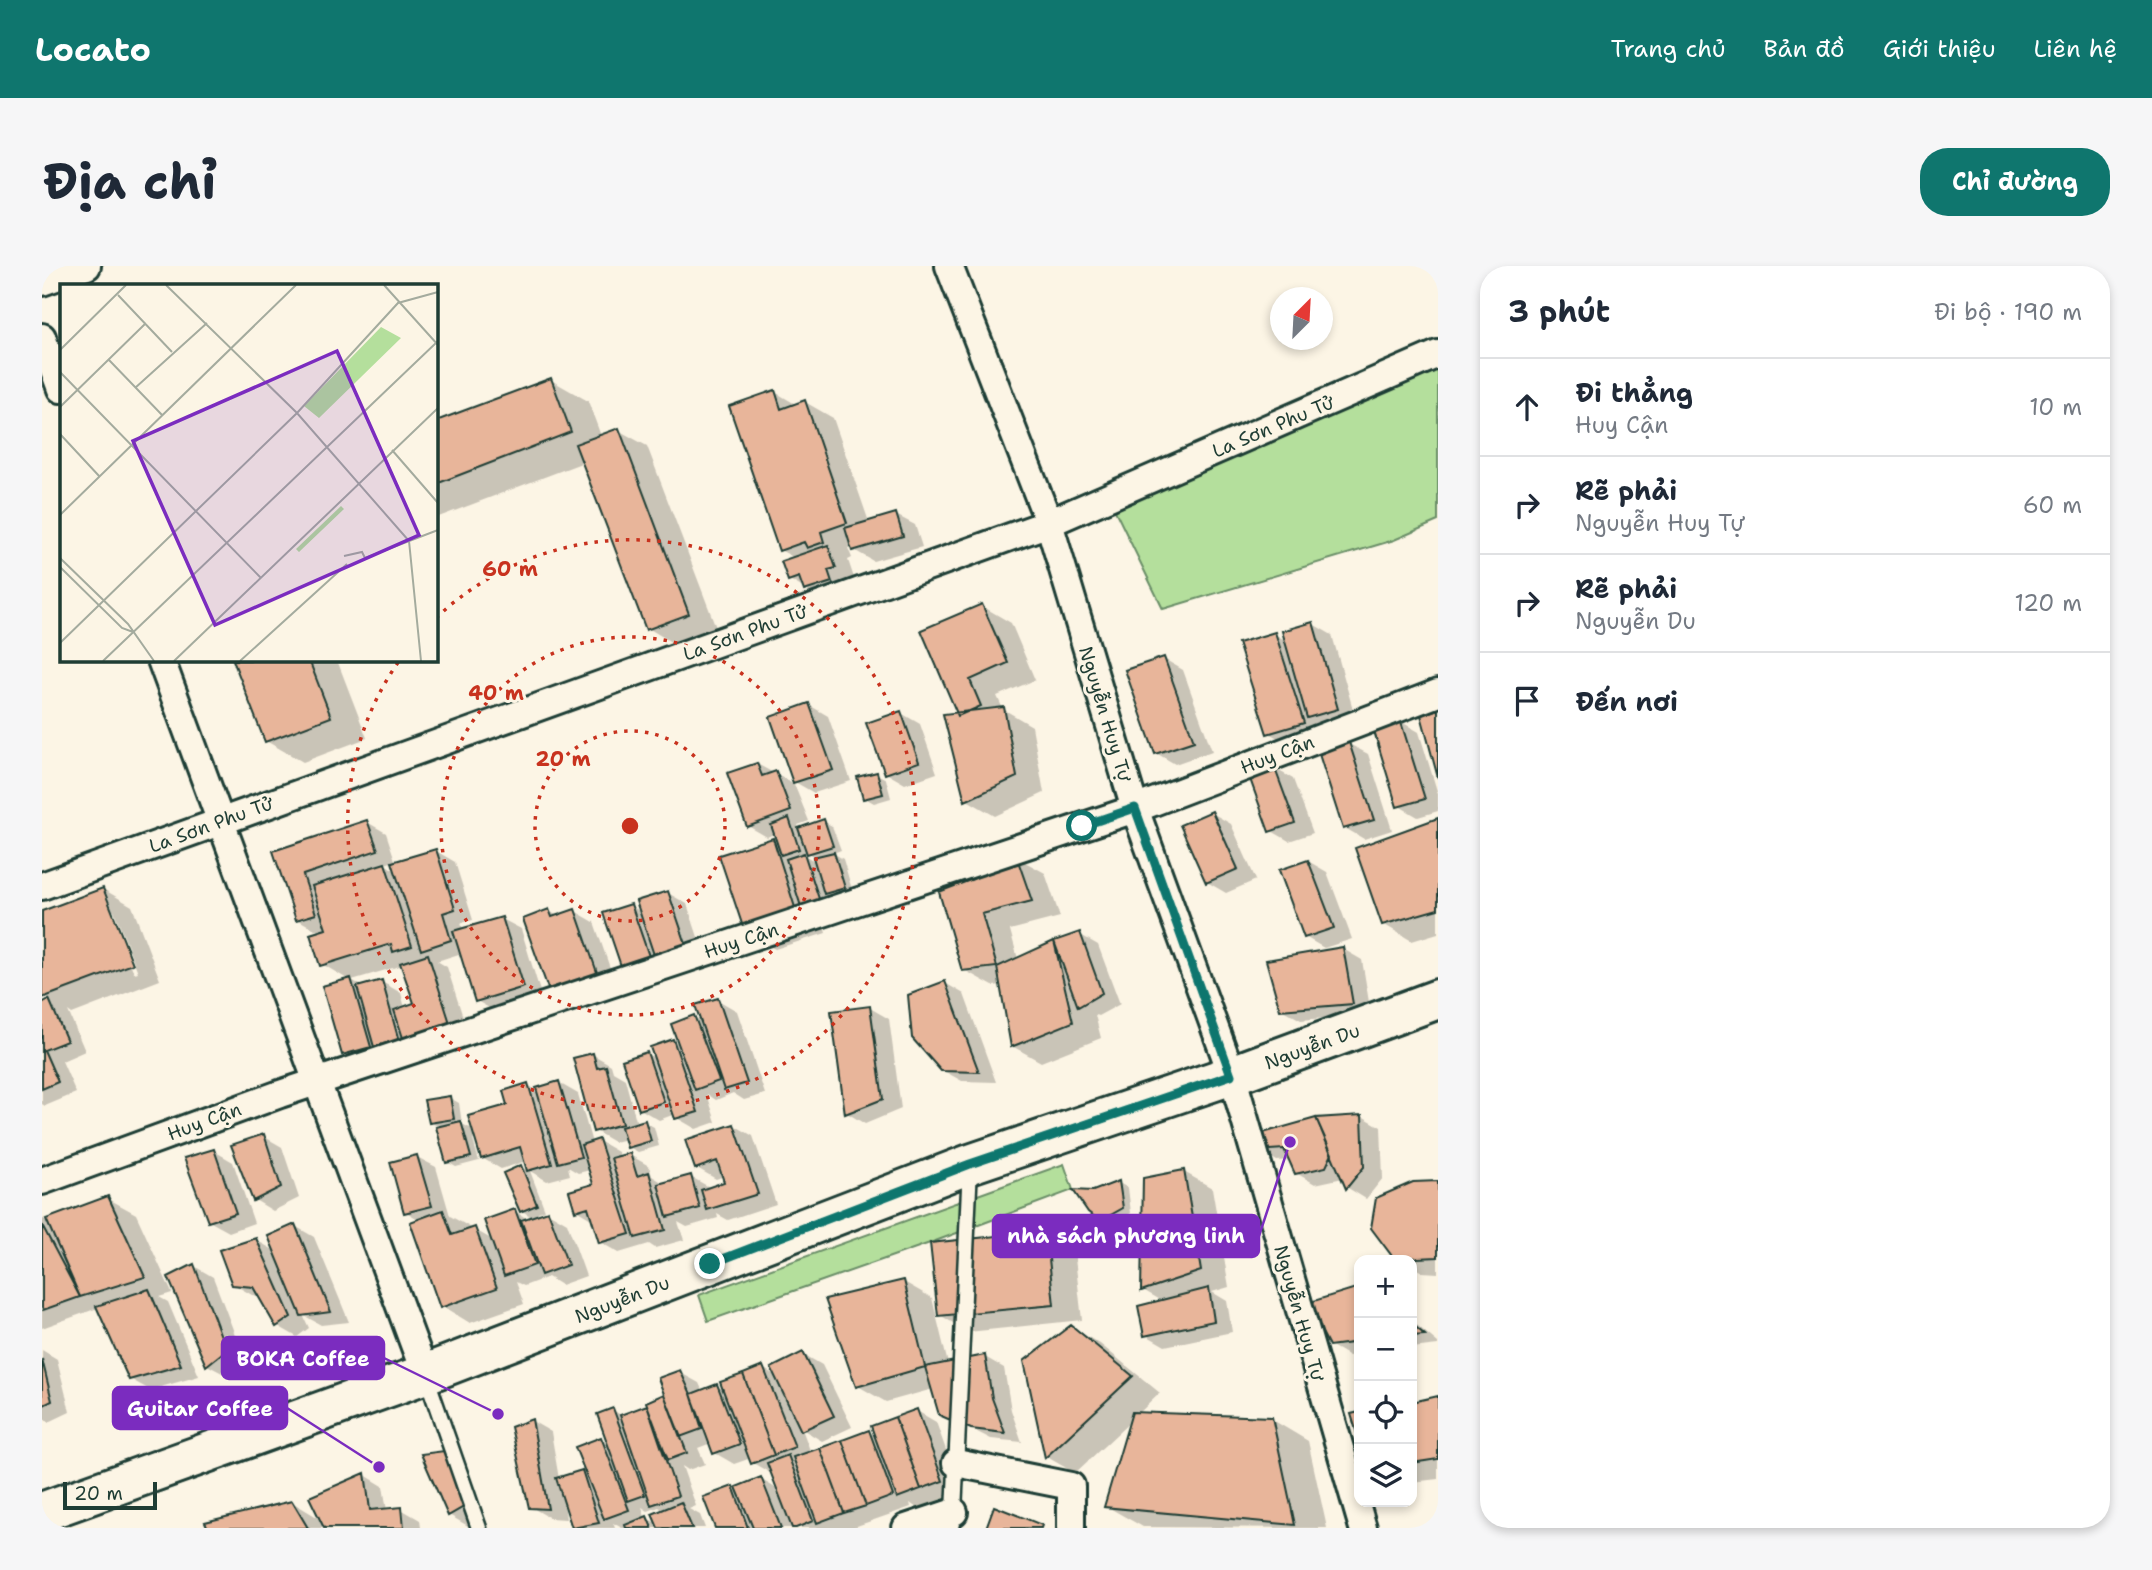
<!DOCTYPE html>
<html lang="vi">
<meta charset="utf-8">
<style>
:root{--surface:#fff;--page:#f6f6f7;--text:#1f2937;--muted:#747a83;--line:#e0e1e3;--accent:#0f766e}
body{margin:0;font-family:"Shantell Sans",sans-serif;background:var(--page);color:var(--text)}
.controls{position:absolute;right:21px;bottom:21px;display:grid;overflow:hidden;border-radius:14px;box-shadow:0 4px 10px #0003}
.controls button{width:63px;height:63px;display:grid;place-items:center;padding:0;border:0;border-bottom:2px solid var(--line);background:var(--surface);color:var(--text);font:35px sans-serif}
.compass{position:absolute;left:1228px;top:21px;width:63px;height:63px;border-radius:50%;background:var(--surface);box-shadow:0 4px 10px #0003;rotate:24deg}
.scale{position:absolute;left:21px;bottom:18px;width:94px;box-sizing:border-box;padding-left:7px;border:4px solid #1f3d34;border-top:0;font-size:19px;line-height:24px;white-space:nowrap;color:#1f3d34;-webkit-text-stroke:5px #fcf5e5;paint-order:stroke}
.stop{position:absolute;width:21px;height:21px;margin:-16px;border:5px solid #0f766e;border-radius:50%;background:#fff}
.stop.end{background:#0f766e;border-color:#fff;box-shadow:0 2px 7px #0008}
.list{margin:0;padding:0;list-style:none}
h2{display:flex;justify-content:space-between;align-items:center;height:91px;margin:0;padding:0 28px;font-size:30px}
h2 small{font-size:23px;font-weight:400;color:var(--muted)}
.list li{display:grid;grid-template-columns:46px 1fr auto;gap:21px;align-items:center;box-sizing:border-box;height:98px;padding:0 28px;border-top:2px solid var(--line)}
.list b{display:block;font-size:26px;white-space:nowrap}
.list p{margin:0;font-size:23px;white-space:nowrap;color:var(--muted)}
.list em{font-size:23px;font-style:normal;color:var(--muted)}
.icon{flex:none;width:38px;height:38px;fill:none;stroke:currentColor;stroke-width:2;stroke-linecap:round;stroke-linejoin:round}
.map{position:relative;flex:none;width:1396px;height:1262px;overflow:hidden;border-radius:28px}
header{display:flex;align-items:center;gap:42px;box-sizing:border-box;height:98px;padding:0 35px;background:var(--accent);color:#fff}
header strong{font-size:33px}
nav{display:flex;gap:38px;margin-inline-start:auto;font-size:24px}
.intro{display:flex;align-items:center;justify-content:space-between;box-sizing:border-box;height:168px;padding:0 42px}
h1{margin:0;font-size:49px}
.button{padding:18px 32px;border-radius:28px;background:var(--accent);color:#fff;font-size:24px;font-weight:700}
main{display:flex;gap:42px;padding:0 42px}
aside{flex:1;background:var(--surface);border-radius:28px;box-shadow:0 4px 10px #0003}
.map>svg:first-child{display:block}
.green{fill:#b4df9c;stroke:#6a8e68;stroke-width:2}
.shadow{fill:#0003;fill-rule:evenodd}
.building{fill:#e8b59a;stroke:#1f3d34;stroke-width:2}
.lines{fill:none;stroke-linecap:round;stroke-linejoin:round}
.lane-casing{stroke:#1f3d34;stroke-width:19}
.street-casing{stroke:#1f3d34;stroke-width:32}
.secondary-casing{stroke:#1f3d34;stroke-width:44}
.lane{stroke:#fcf5e5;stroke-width:14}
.street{stroke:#fcf5e5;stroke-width:26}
.secondary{stroke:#fcf5e5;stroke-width:38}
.route{stroke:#0f766e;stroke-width:9}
.ring{fill:none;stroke:#c8321e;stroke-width:3.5;stroke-dasharray:3.5 7}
.labels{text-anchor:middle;stroke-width:6;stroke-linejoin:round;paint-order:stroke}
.street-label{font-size:19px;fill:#1f3d34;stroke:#fcf5e5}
.inset-road{fill:none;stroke:#a4ab9e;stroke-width:2}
.view{fill:#7b2cbf;fill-opacity:0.15;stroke:#7b2cbf;stroke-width:3.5}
.inset-edge{fill:none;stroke:#1f3d34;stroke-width:3.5}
.centre{fill:#c8321e;stroke:#fcf5e5;stroke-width:3.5}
.ring-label{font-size:21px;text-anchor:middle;font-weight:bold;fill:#c8321e;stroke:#fcf5e5;stroke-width:6;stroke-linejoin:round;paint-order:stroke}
.leader{fill:none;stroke:#7b2cbf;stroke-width:2.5}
.callout-dot{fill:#7b2cbf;stroke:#fcf5e5;stroke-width:2.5}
.callout{fill:#7b2cbf;stroke:#7b2cbf;stroke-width:2.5}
.callout-label{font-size:21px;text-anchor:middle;font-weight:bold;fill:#fff}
</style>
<header>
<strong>Locato</strong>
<nav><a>Trang chủ</a><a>Bản đồ</a><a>Giới thiệu</a><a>Liên hệ</a></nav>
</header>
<div class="intro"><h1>Địa chỉ</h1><a class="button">Chỉ đường</a></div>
<main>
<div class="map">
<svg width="1396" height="1262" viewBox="0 0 1396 1262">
<rect width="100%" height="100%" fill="#fcf5e5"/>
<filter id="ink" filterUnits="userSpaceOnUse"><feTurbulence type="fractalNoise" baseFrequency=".0143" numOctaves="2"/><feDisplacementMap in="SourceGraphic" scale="14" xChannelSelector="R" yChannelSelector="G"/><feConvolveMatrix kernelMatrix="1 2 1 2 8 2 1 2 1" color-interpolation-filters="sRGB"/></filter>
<g filter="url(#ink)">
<path class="green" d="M1396,99v156l-44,19 -231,69 -55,-113z
M1022,898l9,26 -143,53 -222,78 -9,-26z"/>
<path class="shadow" d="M509,114l37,21 13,35 17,-6 29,16 70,184 -41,15 -28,-17 -64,-166 -148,56v-95z
M733,126l22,13 8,-3 28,16 36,104 27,-7 19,10 7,22 -49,14 -19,-11 -1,-3 -5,1 4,10 -4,2 6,18 -8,3 4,12 -26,8 -34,-21 5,-22 -15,-8z
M940,340l29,17 24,57 -38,16 6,13 29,17 12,67 -49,23 -28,-16 -8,-86z
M1271,358l19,11 24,85 -28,8 -9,-6 3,11 -34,11 -19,-11 5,-99 13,7z
M1122,393l19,11 29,81 -37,13 -19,-11z
M193,394h102l30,78 -64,24 -37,-21z
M767,439l19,11 23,65 -37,12 -19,-11z
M859,447l19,11 17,49 -32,11 -19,-11z
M1358,455l19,11 19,62v17l-20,6 -19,-11z
M1307,478l19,10 24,76 -28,9 -19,-11z
M715,498l37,20 15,37 -11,4 1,4 24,-8 9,5 9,24 -8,3 10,6 10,34 -30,30 3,10 -51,16 -29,-17 27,-92 6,4 -3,-11 -9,4 -19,-11zM767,587l5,3 2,6 -12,-7z
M1232,502l19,11 20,54 -24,8 -19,-11z
M835,508l9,5 5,19 -17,5 -9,-5z
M1170,547l19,11 25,56 -30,13 -19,-11z
M1396,554v113l-26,8 -29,-17 -26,-75z
M325,556l19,11 10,30 40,-12 19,11 18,58 -12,3 2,7 39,-11 19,10 21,69 -46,14 -19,-11 -15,-48 -25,8 10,6 21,66 -105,32 -19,-11 5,-74 -27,-16 -2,-32 -23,-13 -22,-67zM352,595l3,11 -12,-8zM361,699l13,40 -11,3 -4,-15 -19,-11 -19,5 -11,-7z
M974,591l29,16 15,44 -50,13 8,29 61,-25 19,11 22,59 -22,12 -3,-1 6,23 -60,24 -29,-16 -10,-61 -9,1 -29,-16 9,-89z
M1266,595l19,11 25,67 -28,9 -19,-11z
M61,623l29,17 28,74 -88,34 -4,-3 17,40 -23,10 14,32 -31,13 -3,-2v-100l8,-3 -8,-7v-82zM68,645h4l24,61 -4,1z
M626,627l19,11 20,60 -63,20 -13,-78 10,6z
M507,645l9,5 17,-5 19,11 24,69 -92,-71z
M1301,683l19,11 9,54 -70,6 -20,-11z
M903,717l19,11 32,88 -34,-1 -20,-11z
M676,734l19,11 28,83 -21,6 -11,-7 -17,7 -9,-6 9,28 -20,7 -19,-11 -2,-4 -16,6 -19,-11 7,-55 9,5 17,-19 8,5 13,-28 9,5z
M828,742l19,11 12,90 -36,15 -18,-11z
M550,788l19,11 2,7 12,7 12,45 7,-2 10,5 5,19 -21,6 -9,-5 -3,-8 -12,3 -19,-11z
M517,817l19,11 14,49 7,-2 19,11 2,6 10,-3 19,11 3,10 13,8 26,-7 20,11 15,-5 -2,-7 -8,3 -19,-11 37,-43 19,11 23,68 -48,16 -11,-6 1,4 -31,9 -9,-5 6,18 -29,8 -6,-4 -30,9 -19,-11 -7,-22 -17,-10 19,-25 -5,-15 -12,3 -10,-6 2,8 -23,6 -17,-10 15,39 -7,2 2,3 8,-3 19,11 19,53 -25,9 -13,-8 -24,9 -8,-4 8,22 -54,19 -28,-17 -22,-86 -14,-8 11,-55 19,10 14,49 43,24 21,-29 14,8 5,-1 -12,-8v-43l8,5 -3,-11 -25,8 -19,-11 -5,-19 -4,1 6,21 -23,6 -9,-5 -6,-34 -11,-6 20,-24 9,5 3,21 12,6 35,-24 19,-21 11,7z
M1320,850l19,11 2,51 -17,21 -18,-11 -5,-10 -28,6 -19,-11 -5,-13 -14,1 -19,-11z
M221,870l19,11 17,51 -26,13 -18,-11z
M172,885l19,11 21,61 -25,9 -20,-11z
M1142,906l28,16 17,99 -17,5 15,9 5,31 -67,14 -19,-11 18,-33 -21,-12z
M1077,917l9,5 3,25 -20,12 -10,-5 -7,-27z
M1372,917h24v90l-16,-1 -10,-6v-6h-10l-9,-5z
M65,932l29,16 36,79 -13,4 9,5 31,74 -49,14 -20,-11 -32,-71 -56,20v-110l4,3z
M253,960l19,11 35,85 -28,3 -18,-10 6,13 -12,9 -19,-11 -18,-30 -8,-1 -19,-11 23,-44 21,12z
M1004,967l28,16 8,71 -114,12 -28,-17z
M152,1000l19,11 32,84 -19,14 -19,-10z
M862,1016l28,16 16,66 37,-7 19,11 7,42 11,32 -31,-3 -35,-18 -23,-32 -47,13 -28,-16z
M1317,1023v66l-10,1 -19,-11 -20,-41z
M1370,1055l26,22v2l-26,3z
M1029,1061l29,17 60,49 -22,21 133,5 37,22 19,87 -184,-1 -37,-21 26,-86 -57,53 -28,-16 -21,-95z
M0,1084l15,9 13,53 -21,10 -7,-4z
M761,1088l19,11 30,62 -30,14 -20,-12 9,24 58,-21 8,5 40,-26 19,11 25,70 -44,16 -7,-5 1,4 -60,21h-134l16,-40 8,5 19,-14 19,11 -7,-16 -19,-11 -2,-5 -17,6 -19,-11 -4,-10 -13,5 7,16 -17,6 -6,-4 14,40 -7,3 11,6 5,13h-83l-9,-5 2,5h-41l-8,-26 -2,1 2,16 -16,-1 -19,-11 -18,-79 19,-7 19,11 8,47 22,-7 8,4 12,-37 8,5 4,-34 9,6 28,-10 17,-11 12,-23 20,11 4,9 14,-6 8,5 38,-23 13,8zM600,1241l6,4 11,-4 5,4 -6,13 -13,-7z
M1396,1132v81l-26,3v-79z
M402,1187l19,11 22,52 -17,10 -19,-11z
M323,1209l18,11 4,25 14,-2 19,11 1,8h-211l82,-26 30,18z"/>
<path class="building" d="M509,112l20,54 -135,52v-63z
M733,124l6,19 24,-9 42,123 -26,9 3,10 -17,6 -3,-6 -25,9 -50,-145z
M577,162l70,186 -43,16 -71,-186z
M854,247l7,23 -51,15 -7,-23z
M786,279l8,23 -8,2 4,12 -28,9 -5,-14 -11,4 -7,-20z
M940,338l26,59 -38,17 11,26 -23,10 -37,-86z
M1271,356l25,87 -31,9 -25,-87z
M1233,366l29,91 -37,11 -29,-91z
M1122,391l30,84 -39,13 -30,-84z
M191,394h76l22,57 -66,25z
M767,437l24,67 -40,13 -23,-66z
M962,441l13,70 -52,24 -22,-87z
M1396,443v69l-17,-63z
M859,445l18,51 -34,12 -19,-51z
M1358,453l25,80 -28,8 -24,-79z
M1307,476l25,78 -31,9 -25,-78z
M715,497l5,13 14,-5 15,40 -44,16 -20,-54z
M1232,500l21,57 -26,9 -20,-56z
M835,506l6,22 -20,5 -6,-22z
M1170,545l26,58 -32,14 -26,-58z
M747,552l10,31 -18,6 -10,-30z
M1396,552v91l-56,16 -27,-77z
M782,553l9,27 -26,8 -9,-26z
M325,554l11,30 -75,25 13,39 -20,6 -23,-69z
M731,572l25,79 -53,16 -26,-78z
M394,583l19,60 -12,4 8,27 -30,10 -29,-88z
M792,586l11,36 -21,6 -11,-37z
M762,587l18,55 -19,5 -17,-54z
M974,589l16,46 -50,13 15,53 -35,4 -23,-79 34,-13z
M1266,594l26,68 -30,10 -25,-68z
M343,597l27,83 -19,6 -2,-8 -71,22 -10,-32 16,-5 -14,-43z
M61,622l30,76 -91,34v-87z
M626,625l21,62 -32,11 -21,-63z
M589,638l21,61 -28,10 -21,-62z
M507,643l3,8 23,-8 25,72 -49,16 -28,-78z
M460,651l22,70 -49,15 -22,-71z
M1038,666l22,61 -24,14 -24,-66z
M1012,675l19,81 -62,25 -14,-80z
M1301,681l10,57 -73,6 -14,-50z
M386,688l22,69 -47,15 -9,-28 20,-7 -14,-40z
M309,712l20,69 -29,8 -20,-69z
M340,714l17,61 -25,6 -17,-60z
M903,715l34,91 -38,-1 -29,-33 -4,-43z
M676,732l29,85 -23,7 -29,-85z
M7,733l18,42 -23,9 14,32 -16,7v-86z
M828,740l13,93 -38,15 -14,-103z
M652,749l25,66 -24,9 -24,-66z
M631,773l25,73 -23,7 -25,-72z
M605,786l17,50 -25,8 -17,-50z
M551,787l4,15 9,-2 16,58 -29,8 -20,-74z
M517,815l22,76 -23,6 -22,-75z
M486,817l24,81 -25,7 -7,-24 -39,12 -13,-43 39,-11 -4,-14z
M408,830l4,23 -25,4 -5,-23z
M1320,849l2,52 -18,22 -30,-71z
M1274,852l16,36 -6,13 -31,7 -11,-25 -28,2 -4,-15z
M603,854l6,21 -24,7 -6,-21z
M419,855l10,36 -25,6 -10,-36z
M692,858l24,70 -51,16 -6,-20 23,-8 -7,-21 -22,8 -10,-29z
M222,868l17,53 -28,14 -22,-56z
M557,873l31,95 -31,9 -11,-36 -13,4 -6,-20 24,-7 -12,-39z
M172,883l22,64 -28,9 -24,-64z
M588,887l7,23 12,-4 16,58 -30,8 -24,-80z
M375,889l15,51 -28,7 -14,-51z
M479,899l16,40 -17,7 -17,-39z
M1142,904l17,101 -60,20 2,-113z
M649,909l9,33 -33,9 -9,-33z
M1077,915l4,27 -23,13 -12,-9 -15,-22 20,1z
M1396,915v76l-21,1 -25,-2 -21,-28 5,-30 37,-16z
M66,930l37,81 -65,20 -34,-78z
M473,943l20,56 -31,11 -20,-56z
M401,944l9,25 23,-8 22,61 -57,20 -30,-86z
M506,945l20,54 -27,10 -20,-55z
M253,958l36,88 -30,4 -33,-80z
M0,959l38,72 -37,13 -1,-2z
M1004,965l8,74 -116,11 -8,-73z
M214,972l35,79 -15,10 -23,-40 -21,-2 -13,-35z
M152,998l32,86 -20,16 -38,-89z
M862,1014l21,87 -69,20 -31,-88z
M1317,1021v55l-30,4 -22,-43z
M1167,1022l5,33 -70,15 -6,-30z
M107,1023l32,76 -52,15 -33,-74z
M1370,1058l13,11 -13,1z
M1029,1059l62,51 -88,82 -21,-97z
M761,1086l31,64 -33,15 -30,-63z
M943,1089l7,43 13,35 -34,-4 -32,-14 -14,-48z
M0,1093l10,42 -10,5z
M721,1100l32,81 -21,8 -31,-81z
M638,1104l11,24 11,35 -22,8 -22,-59z
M701,1108l31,81 -23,9 -31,-82z
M675,1118l23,60 -27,10 -22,-60z
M622,1128l23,59 -19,7 -22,-58z
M1396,1130v63l-26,4v-61z
M605,1139l31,91 -27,9 -31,-90z
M571,1142l32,87 -17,6 -31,-87z
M875,1143l26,72 -22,8 -26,-72z
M1090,1146l140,5 23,108 -191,-18z
M1317,1146v28l-8,-26z
M853,1151l26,72 -24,9 -26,-72z
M490,1153l16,90 -19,-1 -18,-81z
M827,1164l24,66 -27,10 -24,-66z
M559,1171l28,73 -25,9 -29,-72z
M800,1174l24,66 -22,7 -24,-65z
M778,1182l24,65 -27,10 -24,-66z
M402,1185l23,54 -19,11 -27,-62z
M746,1189l25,66 -17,7h-4l-25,-65z
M540,1204l17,53 -27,5 -16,-50z
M323,1207l5,37 32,-3 2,21h-80l-15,-31z
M719,1211l20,51h-28l-17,-41z
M691,1220l15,42h-33l-12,-31z
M250,1235l16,27h-100l-3,-6z
M639,1236l11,26h-34l-6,-14z
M952,1240l48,19 -1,3h-55z
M605,1250l5,12h-26l-1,-3z"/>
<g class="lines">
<defs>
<path id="lane" d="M384,1110l53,152
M909,1262l3,-16 16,-346"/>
<path id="street" d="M907,0l100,257 86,286 97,266 131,453
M0,16l45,-16
M0,71l19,52
M119,394l264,714
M0,620l1007,-363 389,-169
M0,915l238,-87 855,-285 303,-116
M914,1197l115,23v42
M864,1262l48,-16"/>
<path id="secondary" d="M0,1246l383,-138 545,-210 262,-89 206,-76"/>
</defs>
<use href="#lane" class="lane-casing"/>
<use href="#street" class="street-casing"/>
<use href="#secondary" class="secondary-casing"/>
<use href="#lane" class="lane"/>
<use href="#street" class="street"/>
<use href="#secondary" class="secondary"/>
</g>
</g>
<g class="lines" filter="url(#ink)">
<path class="route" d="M668,998l260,-100 261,-89 -96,-267 -53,18"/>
</g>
<g class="ring">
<circle cx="588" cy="560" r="95"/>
<circle cx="588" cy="560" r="189"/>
<path d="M394 352A284 284 0 1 1 357 395"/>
</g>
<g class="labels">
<g class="street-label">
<text transform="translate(1231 160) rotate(-23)" y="7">La Sơn Phu Tử</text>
<text transform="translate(703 366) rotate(-20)" y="7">La Sơn Phu Tử</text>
<text transform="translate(1064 448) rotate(73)" y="7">Nguyễn Huy Tự</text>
<text transform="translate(1235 488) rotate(-21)" y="7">Huy Cận</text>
<text transform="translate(169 558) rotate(-20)" y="7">La Sơn Phu Tử</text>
<text transform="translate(699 674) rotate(-18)" y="7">Huy Cận</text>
<text transform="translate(1270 780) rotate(-20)" y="7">Nguyễn Du</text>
<text transform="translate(162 855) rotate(-20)" y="7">Huy Cận</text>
<text transform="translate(580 1033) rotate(-21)" y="7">Nguyễn Du</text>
<text transform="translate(1258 1047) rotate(74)" y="7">Nguyễn Huy Tự</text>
</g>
</g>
<g transform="translate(18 18)">
<rect width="378" height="378" fill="#fcf5e5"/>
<path d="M321,43l20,11 -82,80 -15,-12zM281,222l3,3 -45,43 -3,-3z" fill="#b4df9c"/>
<path class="inset-road" d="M106,1l131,128 112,128 12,120M324,1l54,60M58,11l54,57M0,66l66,-65M49,76l54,56M0,88l201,206M75,104l72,-65M0,123l86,-84M0,150l40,43M332,166l46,53M0,231l236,-230M284,272l18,-4 3,6 73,-28M0,274l68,66 26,37M0,283l62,61 11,4M0,359l237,-230 101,-110 40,-11M43,377l335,-320M114,377l264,-253M180,377l107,-97"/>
<path class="view" d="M277,67l82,184 -204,90 -82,-184z"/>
<rect width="378" height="378" class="inset-edge"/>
</g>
<circle cx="588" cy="560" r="10" class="centre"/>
<g class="ring-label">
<text x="468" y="310">60 m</text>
<text x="454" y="434">40 m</text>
<text x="521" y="500">20 m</text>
</g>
<path class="leader" d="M1248 876L1217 970M456 1148L342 1092M337 1201L245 1142"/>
<g class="callout-dot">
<circle cx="1248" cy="876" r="7"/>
<circle cx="456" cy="1148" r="7"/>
<circle cx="337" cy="1201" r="7"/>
</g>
<g class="callout">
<rect x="951" y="949" width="266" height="42" rx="7"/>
<rect x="180" y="1071" width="162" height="42" rx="7"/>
<rect x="71" y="1121" width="174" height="42" rx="7"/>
</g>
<g class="callout-label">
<text x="1084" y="977">nhà sách phương linh</text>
<text x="261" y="1100">BOKA Coffee</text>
<text x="158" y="1150">Guitar Coffee</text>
</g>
</svg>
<div class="controls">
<button>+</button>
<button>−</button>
<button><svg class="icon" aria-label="locate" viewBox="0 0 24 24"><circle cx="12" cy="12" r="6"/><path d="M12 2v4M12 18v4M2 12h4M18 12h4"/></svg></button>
<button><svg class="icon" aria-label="layers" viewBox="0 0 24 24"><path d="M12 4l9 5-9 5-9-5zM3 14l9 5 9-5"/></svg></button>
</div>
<svg class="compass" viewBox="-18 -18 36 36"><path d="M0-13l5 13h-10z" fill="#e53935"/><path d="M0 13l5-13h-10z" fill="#747a83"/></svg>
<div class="scale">20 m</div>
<div class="stop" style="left:1040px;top:560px"></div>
<div class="stop end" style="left:668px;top:998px"></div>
</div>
<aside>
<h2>3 phút<small>Đi bộ · 190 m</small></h2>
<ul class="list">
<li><svg class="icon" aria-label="ahead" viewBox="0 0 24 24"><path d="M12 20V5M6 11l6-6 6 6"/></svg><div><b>Đi thẳng</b><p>Huy Cận</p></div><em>10 m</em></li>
<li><svg class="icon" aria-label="right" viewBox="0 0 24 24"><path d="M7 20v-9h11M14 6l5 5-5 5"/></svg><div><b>Rẽ phải</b><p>Nguyễn Huy Tự</p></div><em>60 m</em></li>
<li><svg class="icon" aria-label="right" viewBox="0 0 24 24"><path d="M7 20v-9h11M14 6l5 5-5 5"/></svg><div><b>Rẽ phải</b><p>Nguyễn Du</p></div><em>120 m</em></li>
<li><svg class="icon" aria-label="arrive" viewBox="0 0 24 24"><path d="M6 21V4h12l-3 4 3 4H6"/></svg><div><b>Đến nơi</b></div></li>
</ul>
</aside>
</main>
